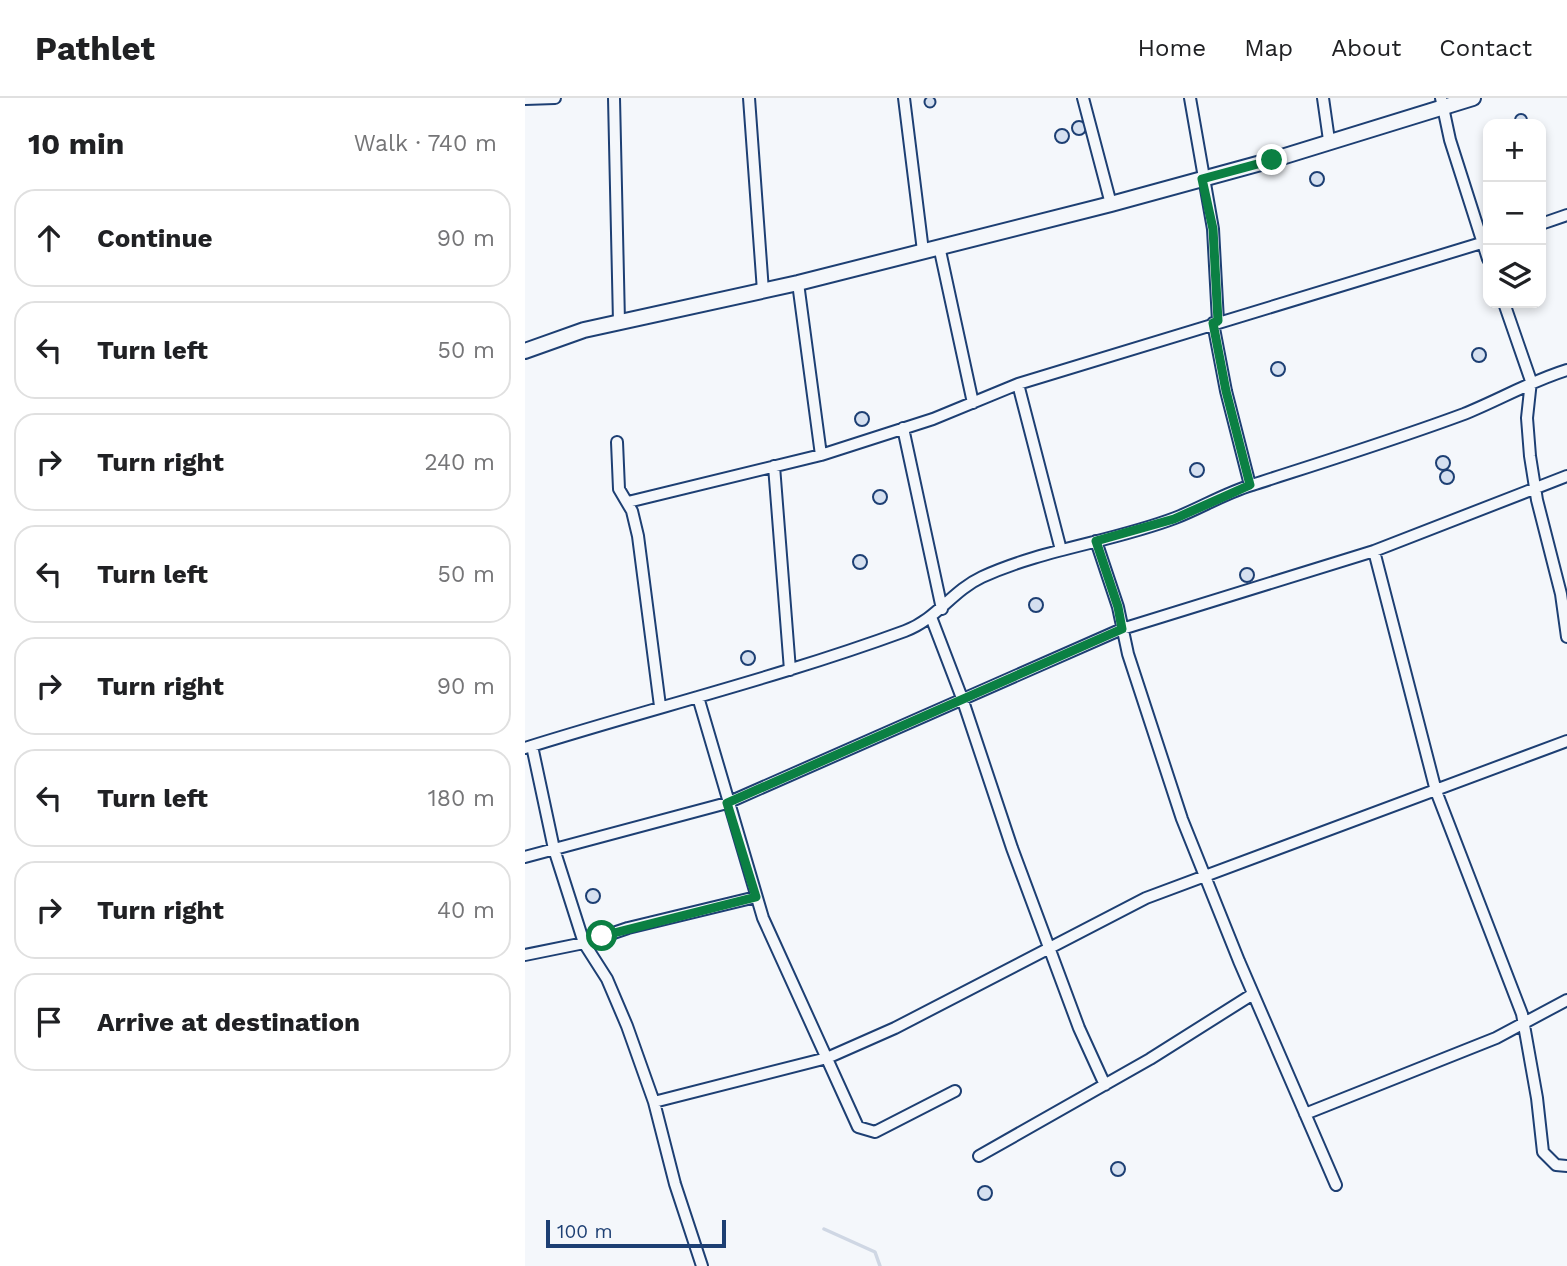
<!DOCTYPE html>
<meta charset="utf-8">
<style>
:root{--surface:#fff;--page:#f6f6f6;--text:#202124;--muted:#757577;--line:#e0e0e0}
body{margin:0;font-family:"Work Sans",sans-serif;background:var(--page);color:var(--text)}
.controls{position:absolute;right:21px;top:21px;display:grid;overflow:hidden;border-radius:14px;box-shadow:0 4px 10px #0003}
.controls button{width:63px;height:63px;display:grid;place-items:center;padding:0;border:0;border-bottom:2px solid var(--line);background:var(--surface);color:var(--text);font:35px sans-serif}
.scale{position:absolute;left:21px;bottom:18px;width:180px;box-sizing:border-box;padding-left:7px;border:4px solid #1d3f73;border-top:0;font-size:19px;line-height:24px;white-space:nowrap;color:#1d3f73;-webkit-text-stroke:5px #f4f7fb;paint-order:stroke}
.stop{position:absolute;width:21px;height:21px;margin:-16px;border:5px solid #0b8043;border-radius:50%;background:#fff}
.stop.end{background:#0b8043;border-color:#fff;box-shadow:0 2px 7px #0008}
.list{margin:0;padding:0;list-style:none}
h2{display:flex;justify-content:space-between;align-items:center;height:91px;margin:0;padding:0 28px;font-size:30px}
h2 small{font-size:23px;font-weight:400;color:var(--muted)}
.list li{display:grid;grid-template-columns:46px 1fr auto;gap:21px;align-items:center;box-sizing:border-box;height:98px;margin:0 14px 14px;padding:0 14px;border:2px solid var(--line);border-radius:21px}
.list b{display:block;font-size:26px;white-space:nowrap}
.list em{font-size:23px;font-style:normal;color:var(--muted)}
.icon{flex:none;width:38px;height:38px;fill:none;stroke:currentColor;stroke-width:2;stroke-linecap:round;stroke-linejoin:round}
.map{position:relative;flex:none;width:1042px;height:1168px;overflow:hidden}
header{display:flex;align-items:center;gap:42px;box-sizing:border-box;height:98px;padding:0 35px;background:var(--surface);border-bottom:2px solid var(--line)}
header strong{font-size:33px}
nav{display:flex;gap:38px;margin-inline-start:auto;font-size:24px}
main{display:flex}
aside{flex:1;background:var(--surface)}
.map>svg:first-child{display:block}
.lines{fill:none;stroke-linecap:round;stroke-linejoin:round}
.stream{stroke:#cfd7e4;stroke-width:3.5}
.building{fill:#d5e0f0;stroke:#1d3f73;stroke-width:2}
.minor-casing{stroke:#1d3f73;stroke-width:14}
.tertiary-casing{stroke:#1d3f73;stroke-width:18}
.minor{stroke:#f4f7fb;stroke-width:10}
.tertiary{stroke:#f4f7fb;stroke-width:14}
.route{stroke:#0b8043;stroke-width:9}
</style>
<header>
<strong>Pathlet</strong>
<nav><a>Home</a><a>Map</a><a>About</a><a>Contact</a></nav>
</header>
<main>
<aside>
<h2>10 min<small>Walk · 740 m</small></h2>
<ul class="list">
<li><svg class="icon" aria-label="ahead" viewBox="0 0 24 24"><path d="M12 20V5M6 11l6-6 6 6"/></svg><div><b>Continue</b></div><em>90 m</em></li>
<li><svg class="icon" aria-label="left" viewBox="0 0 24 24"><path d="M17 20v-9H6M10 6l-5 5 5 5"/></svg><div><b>Turn left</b></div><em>50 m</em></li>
<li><svg class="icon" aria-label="right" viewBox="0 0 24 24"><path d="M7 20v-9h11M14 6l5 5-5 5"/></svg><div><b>Turn right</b></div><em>240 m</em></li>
<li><svg class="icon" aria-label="left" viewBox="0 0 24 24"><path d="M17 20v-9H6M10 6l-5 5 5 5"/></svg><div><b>Turn left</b></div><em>50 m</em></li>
<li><svg class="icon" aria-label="right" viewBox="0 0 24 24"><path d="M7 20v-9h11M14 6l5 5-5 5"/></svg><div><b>Turn right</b></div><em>90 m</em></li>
<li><svg class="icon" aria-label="left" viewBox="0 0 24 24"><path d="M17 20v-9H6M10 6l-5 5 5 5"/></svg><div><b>Turn left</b></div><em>180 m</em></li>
<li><svg class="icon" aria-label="right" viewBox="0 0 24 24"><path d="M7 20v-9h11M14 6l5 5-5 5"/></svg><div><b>Turn right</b></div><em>40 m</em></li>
<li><svg class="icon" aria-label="arrive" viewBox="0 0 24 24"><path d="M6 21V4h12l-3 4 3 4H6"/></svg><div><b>Arrive at destination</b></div></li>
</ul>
</aside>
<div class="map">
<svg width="1042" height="1168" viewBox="0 0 1042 1168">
<rect width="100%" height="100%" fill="#f4f7fb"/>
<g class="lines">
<path class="stream" d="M299,1131l51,23 5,14"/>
</g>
<path class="building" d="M399.5 4a5.5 5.5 0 1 1 11 0a5.5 5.5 0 1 1-11 0Z
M990 22a6 6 0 1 1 12 0a6 6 0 1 1-12 0Z
M547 30a7 7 0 1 1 14 0a7 7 0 1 1-14 0Z
M530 38a7 7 0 1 1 14 0a7 7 0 1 1-14 0Z
M785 81a7 7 0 1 1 14 0a7 7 0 1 1-14 0Z
M947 257a7 7 0 1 1 14 0a7 7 0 1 1-14 0Z
M746 271a7 7 0 1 1 14 0a7 7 0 1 1-14 0Z
M330 321a7 7 0 1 1 14 0a7 7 0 1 1-14 0Z
M911 365a7 7 0 1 1 14 0a7 7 0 1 1-14 0Z
M665 372a7 7 0 1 1 14 0a7 7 0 1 1-14 0Z
M915 379a7 7 0 1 1 14 0a7 7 0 1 1-14 0Z
M348 399a7 7 0 1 1 14 0a7 7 0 1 1-14 0Z
M328 464a7 7 0 1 1 14 0a7 7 0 1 1-14 0Z
M715 477a7 7 0 1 1 14 0a7 7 0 1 1-14 0Z
M504 507a7 7 0 1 1 14 0a7 7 0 1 1-14 0Z
M216 560a7 7 0 1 1 14 0a7 7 0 1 1-14 0Z
M61 798a7 7 0 1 1 14 0a7 7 0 1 1-14 0Z
M586 1071a7 7 0 1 1 14 0a7 7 0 1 1-14 0Z
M453 1095a7 7 0 1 1 14 0a7 7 0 1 1-14 0Z"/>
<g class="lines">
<defs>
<path id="minor" d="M89,0l5,224
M224,0l14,193
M379,0l19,153
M558,0l28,106
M665,0l23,131 5,92
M798,0l6,42
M916,0l9,42 38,119
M0,1l30,-1
M1016,126l26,-9
M414,148l34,157
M273,185l23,172
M979,205l27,78 -4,37 3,38 7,44 24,94 6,43
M688,225l13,68 24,94
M493,286l43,166
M378,330l39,181
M92,344l2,47 13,22 6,25 22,170
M249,368l16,204
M103,404l193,-47 112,-36 85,-35 470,-143
M571,443l22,66 10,47 54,165 57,142 97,224
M849,453l62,240 86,223 15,84 6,54 13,13 11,1
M406,519l31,81 50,150 67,180 26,57
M173,599l65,221 95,209 17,5 80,-41
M7,648l22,103 30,94 23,36 20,47 27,76 21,82 27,82
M0,650c127,-40 255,-71 380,-117 32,-12 47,-40 77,-54 61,-28 130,-35 193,-59 26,-10 50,-25 77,-33 71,-23 142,-45 212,-71 35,-14 67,-33 103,-44
M0,759l202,-54 395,-174 252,-78 193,-75
M0,857l59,-12 44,-15 128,-31
M129,1004l173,-44 68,-30 251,-130 421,-157
M780,1016l191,-76 71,-38
M454,1058l171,-97 103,-65"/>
<path id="tertiary" d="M0,253l59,-21 214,-47 313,-79 161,-44 201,-62"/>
</defs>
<use href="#minor" class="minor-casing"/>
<use href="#tertiary" class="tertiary-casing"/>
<use href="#minor" class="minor"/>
<use href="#tertiary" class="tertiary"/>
</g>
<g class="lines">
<path class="route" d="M77,838l154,-39 -29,-94 395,-174 -4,-22 -22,-66 78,-22 76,-34 -24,-94 -13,-68 5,-2 -5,-92 -11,-50 70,-19"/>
</g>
</svg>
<div class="controls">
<button>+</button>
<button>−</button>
<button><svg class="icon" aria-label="layers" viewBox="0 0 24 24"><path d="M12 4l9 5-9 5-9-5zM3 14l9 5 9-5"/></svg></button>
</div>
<div class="scale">100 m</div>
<div class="stop" style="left:77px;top:838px"></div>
<div class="stop end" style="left:747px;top:62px"></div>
</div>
</main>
